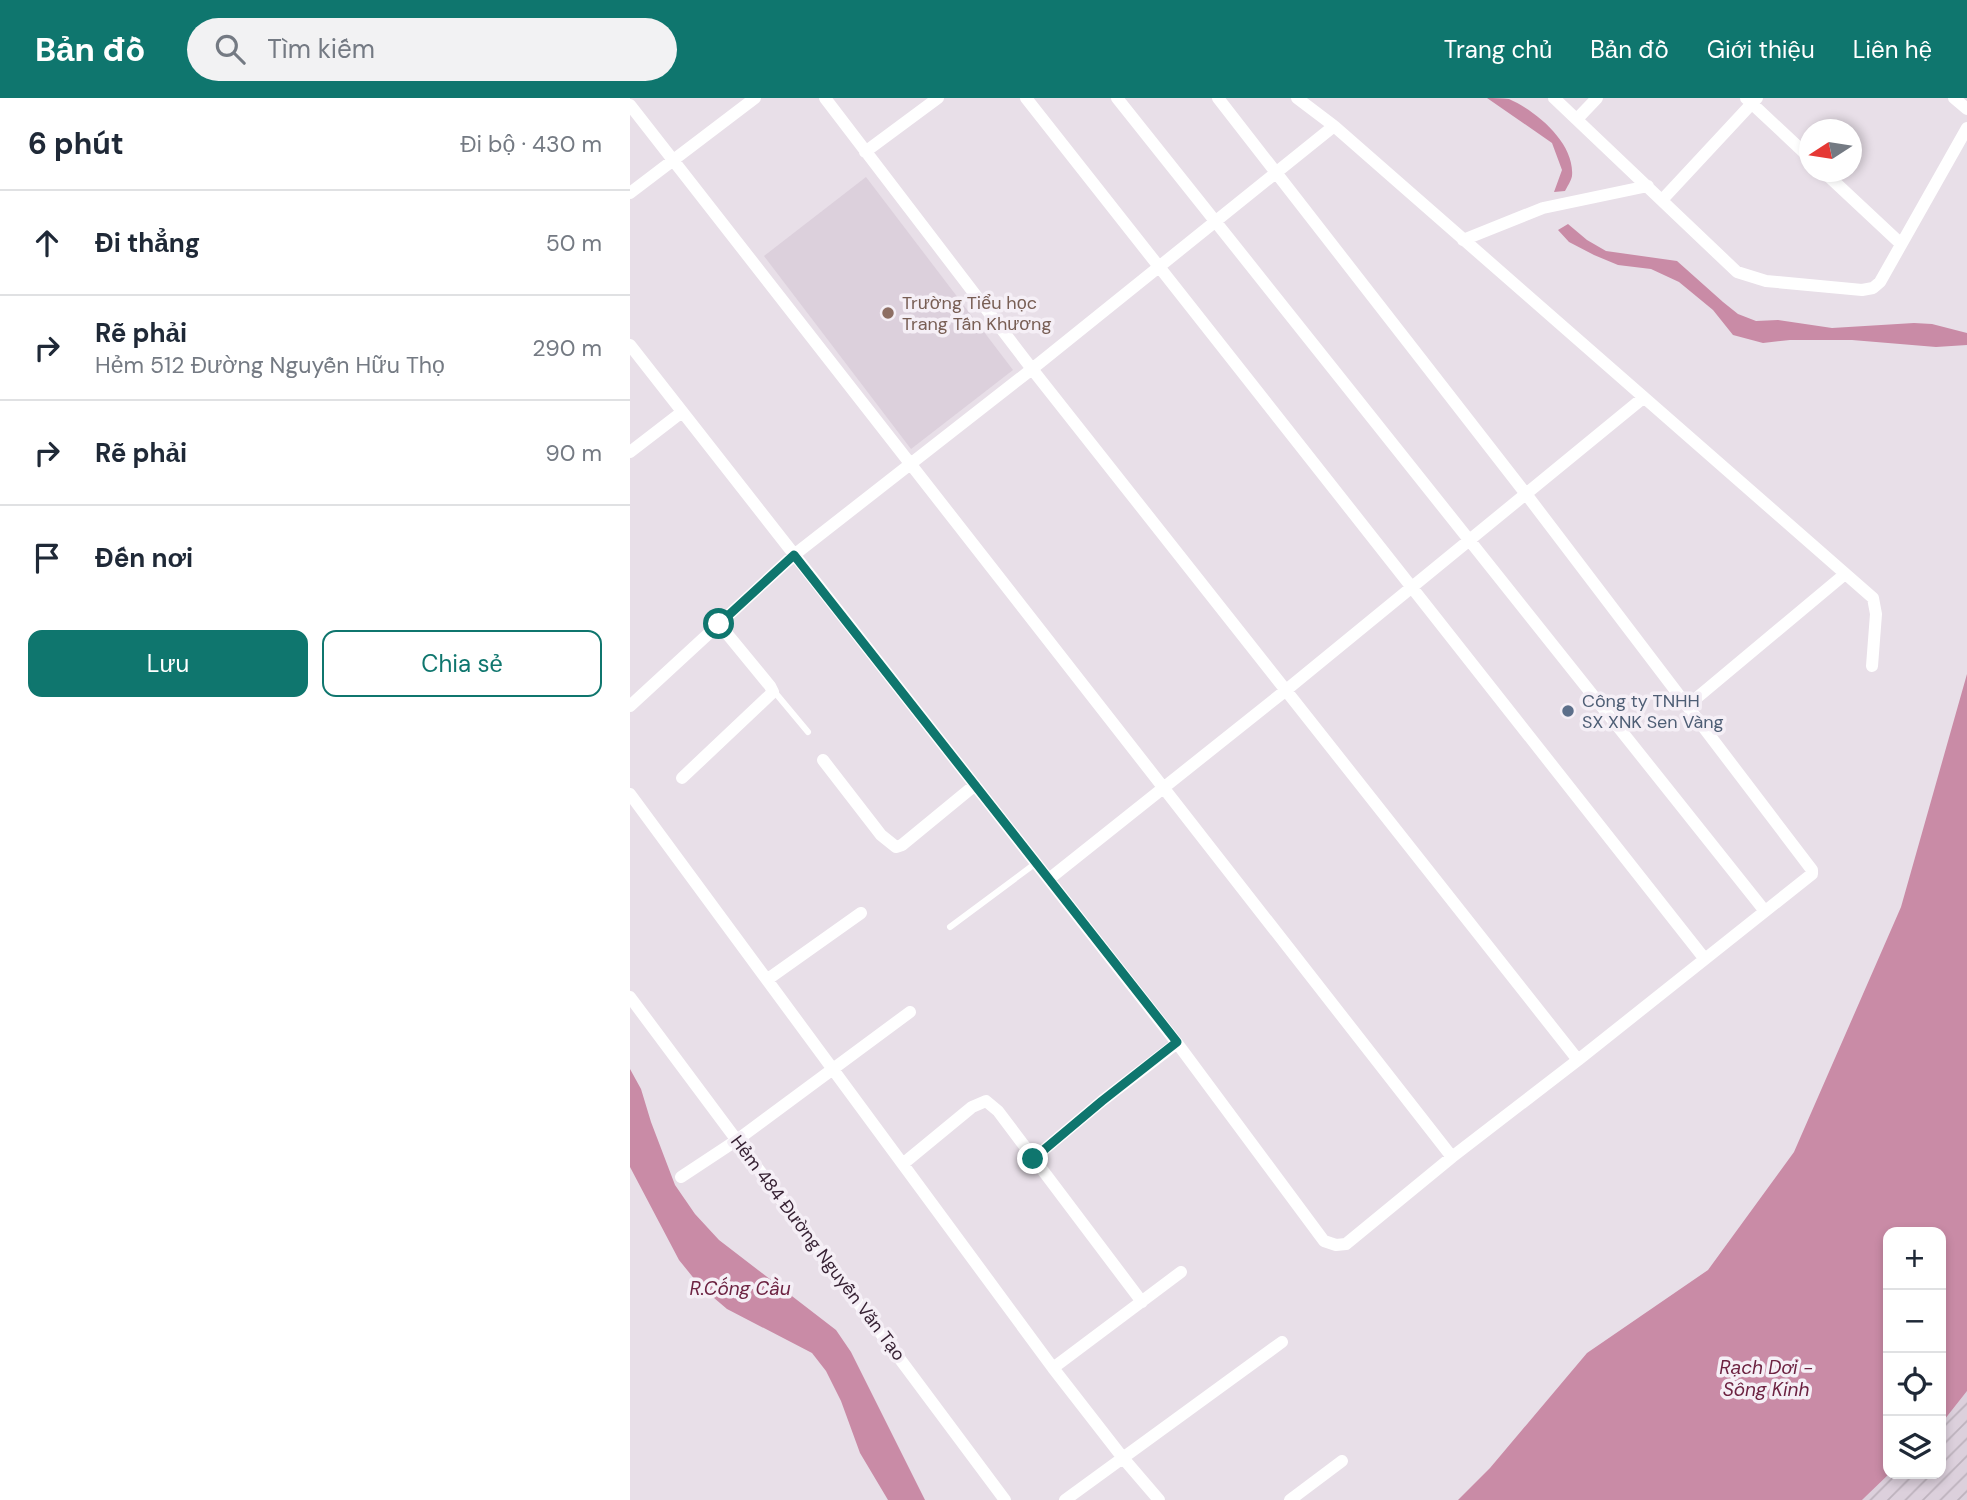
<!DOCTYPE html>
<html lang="vi">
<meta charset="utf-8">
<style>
:root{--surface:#fff;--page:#f2f2f3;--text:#1f2937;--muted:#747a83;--line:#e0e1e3;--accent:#0f766e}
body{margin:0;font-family:"DM Sans",sans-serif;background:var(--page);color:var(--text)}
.controls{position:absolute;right:21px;bottom:21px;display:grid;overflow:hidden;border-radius:14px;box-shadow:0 4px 10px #0003}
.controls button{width:63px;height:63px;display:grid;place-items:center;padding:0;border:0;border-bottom:2px solid var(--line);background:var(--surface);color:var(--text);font:35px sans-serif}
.compass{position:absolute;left:1169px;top:21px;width:63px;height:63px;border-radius:50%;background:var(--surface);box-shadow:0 4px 10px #0003;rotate:258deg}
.stop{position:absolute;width:21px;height:21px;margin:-16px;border:5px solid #0f766e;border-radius:50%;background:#fff}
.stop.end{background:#0f766e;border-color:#fff;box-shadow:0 2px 7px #0008}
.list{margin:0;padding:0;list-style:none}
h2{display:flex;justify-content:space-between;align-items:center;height:91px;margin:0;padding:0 28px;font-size:30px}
h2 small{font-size:23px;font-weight:400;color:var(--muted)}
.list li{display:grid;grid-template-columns:46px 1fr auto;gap:21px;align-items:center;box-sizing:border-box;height:105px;padding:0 28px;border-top:2px solid var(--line)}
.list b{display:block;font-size:26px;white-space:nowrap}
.list p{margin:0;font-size:23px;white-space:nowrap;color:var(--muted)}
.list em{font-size:23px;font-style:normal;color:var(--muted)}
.actions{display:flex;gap:14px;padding:21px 28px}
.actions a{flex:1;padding:16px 0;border:2px solid var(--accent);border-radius:14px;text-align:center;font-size:24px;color:var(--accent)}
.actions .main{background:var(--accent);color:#fff}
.icon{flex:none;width:38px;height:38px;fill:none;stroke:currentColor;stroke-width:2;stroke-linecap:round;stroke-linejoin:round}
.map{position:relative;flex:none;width:1337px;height:1402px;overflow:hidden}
header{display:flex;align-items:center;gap:42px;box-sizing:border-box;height:98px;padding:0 35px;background:var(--accent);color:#fff}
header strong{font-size:33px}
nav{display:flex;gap:38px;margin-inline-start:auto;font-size:24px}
.search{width:490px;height:63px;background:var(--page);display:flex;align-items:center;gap:18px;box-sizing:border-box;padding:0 24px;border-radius:38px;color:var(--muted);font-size:26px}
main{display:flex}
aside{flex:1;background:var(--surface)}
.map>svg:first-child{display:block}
.built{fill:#dcd0dc}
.industrial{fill:url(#industrial-furrows)}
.water{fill:#c98ba6}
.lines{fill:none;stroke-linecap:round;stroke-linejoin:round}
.service{stroke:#fff;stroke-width:6}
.minor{stroke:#fff;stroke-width:12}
.route{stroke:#0f766e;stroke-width:9}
.education-dot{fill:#8d6e63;stroke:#f5eff6;stroke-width:2.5}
.service-dot{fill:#5c6f8a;stroke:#f5eff6;stroke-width:2.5}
.labels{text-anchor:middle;stroke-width:7;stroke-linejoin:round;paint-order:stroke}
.education-label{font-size:18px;fill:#785e54;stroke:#f5eff6;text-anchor:start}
.service-label{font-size:18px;fill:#4e5e75;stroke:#f5eff6;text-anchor:start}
.street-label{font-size:18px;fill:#372234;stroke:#f5eff6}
.water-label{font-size:19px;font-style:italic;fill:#6c2241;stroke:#f5eff6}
</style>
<header>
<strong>Bản đồ</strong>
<div class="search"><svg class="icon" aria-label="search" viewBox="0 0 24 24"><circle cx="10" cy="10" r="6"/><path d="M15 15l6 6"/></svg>Tìm kiếm</div>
<nav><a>Trang chủ</a><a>Bản đồ</a><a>Giới thiệu</a><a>Liên hệ</a></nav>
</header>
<main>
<aside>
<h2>6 phút<small>Đi bộ · 430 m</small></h2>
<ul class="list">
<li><svg class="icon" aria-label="ahead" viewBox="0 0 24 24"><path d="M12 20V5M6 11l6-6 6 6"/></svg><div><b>Đi thẳng</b></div><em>50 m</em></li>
<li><svg class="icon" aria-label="right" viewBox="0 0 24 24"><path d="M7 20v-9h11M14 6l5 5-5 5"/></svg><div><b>Rẽ phải</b><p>Hẻm 512 Đường Nguyễn Hữu Thọ</p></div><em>290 m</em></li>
<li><svg class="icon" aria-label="right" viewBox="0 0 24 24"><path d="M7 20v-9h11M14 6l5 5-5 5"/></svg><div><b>Rẽ phải</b></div><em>90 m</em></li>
<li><svg class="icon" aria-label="arrive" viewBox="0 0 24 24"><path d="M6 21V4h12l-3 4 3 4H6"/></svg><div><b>Đến nơi</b></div></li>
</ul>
<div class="actions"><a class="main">Lưu</a><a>Chia sẻ</a></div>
</aside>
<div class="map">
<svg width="1337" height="1402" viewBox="0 0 1337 1402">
<defs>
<pattern id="industrial-furrows" width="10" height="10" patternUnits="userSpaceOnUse" patternTransform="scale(1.75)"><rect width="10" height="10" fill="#dcd0dc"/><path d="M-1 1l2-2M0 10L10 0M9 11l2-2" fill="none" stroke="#bdb2bd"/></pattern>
</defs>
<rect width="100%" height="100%" fill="#e8dfe8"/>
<path class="built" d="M236,79l147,193 -102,79 -147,-193z"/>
<path class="industrial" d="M1337,1293v109h-105l27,-26h52v-50z"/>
<path class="water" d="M857,0c7,0 15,0 22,1 27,12 66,44 63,77 -1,5 -5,11 -7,15l-11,1 8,-22 -10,-27z
M938,126l19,16 19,11 71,10 46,41 15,12 18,7 22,-1 54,8 82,-5 18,1 35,9v12l-31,2 -84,-7h-62l-27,3 -30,-8 -20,-25 -34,-28 -28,-13 -33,-4 -24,-10 -25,-13 -11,-12z
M1337,576v717l-26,33v-192h-53l1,242 -27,26h-404l32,-32 97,-115 121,-83 86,-118 107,-245z
M0,971l11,20 10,33 24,63 20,29 24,26 117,90 15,22 74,148h-37l-28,-47 -19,-52 -15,-30 -14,-18 -85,-44 -27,-23 -21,-26 -49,-93z"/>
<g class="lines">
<path class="service" d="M143,592l35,42
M320,829l86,-64"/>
<path class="minor" d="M396,0l678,860
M487,0l647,812
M588,0l308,396 286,376v4l-234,186
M667,0l37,28 539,472 3,16 -4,52
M924,0l183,174 29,9 96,9 11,-2 7,-6 87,-154
M1116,0l64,60
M1324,0l13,11
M0,7l822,1052
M947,21l20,-21
M235,54l73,-54
M1194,74l77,72
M0,95l125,-95
M1032,102l95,-102
M833,142l80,-32 105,-22
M0,247l547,698 147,198 12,4 10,-1 106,-87 126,-97 -546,-691 -207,-271
M0,354l52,-40
M0,608l164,-151 238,-186 302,-243
M1057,608l158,-132
M193,662l58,75 15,12 6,-2 73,-60
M52,680l91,-86 -3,-6 -51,-62
M0,696l423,574 70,90 36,42
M419,781l236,-188 358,-293
M138,881l93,-66
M0,899l375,503
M403,1061l69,-58 75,-58
M274,1065l68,-56 14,-6 12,10 144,191
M51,1079l56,-37 173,-128
M423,1270l128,-96
M435,1402l217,-158
M660,1402l52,-39"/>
</g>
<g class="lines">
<path class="route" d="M89,526l75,-69 383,487 -75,59 -69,58"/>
</g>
<circle class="education-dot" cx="258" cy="215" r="7"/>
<circle class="service-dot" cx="938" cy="613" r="7"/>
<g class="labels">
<g class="education-label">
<text x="272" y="211">Trường Tiểu học<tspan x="272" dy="21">Trang Tấn Khương</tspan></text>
</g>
<g class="service-label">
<text x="952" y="609">Công ty TNHH<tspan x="952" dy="21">SX XNK Sen Vàng</tspan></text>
</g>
<g class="street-label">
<text transform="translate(188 1150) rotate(53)" y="6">Hẻm 484 Đường Nguyễn Văn Tạo</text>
</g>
<g class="water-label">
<text x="110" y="1197">R.Cống Cầu</text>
<text x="1136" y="1276">Rạch Dơi -<tspan x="1136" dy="22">Sông Kinh</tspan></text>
</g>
</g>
</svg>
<div class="controls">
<button>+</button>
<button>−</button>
<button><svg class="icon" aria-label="locate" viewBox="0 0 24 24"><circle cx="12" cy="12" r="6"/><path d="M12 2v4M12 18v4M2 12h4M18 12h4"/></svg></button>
<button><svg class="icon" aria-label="layers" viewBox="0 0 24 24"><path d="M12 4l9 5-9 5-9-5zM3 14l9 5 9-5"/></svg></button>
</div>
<svg class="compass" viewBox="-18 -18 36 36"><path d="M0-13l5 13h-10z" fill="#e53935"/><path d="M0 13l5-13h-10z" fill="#747a83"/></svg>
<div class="stop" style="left:89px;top:526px"></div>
<div class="stop end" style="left:403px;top:1061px"></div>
</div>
</main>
